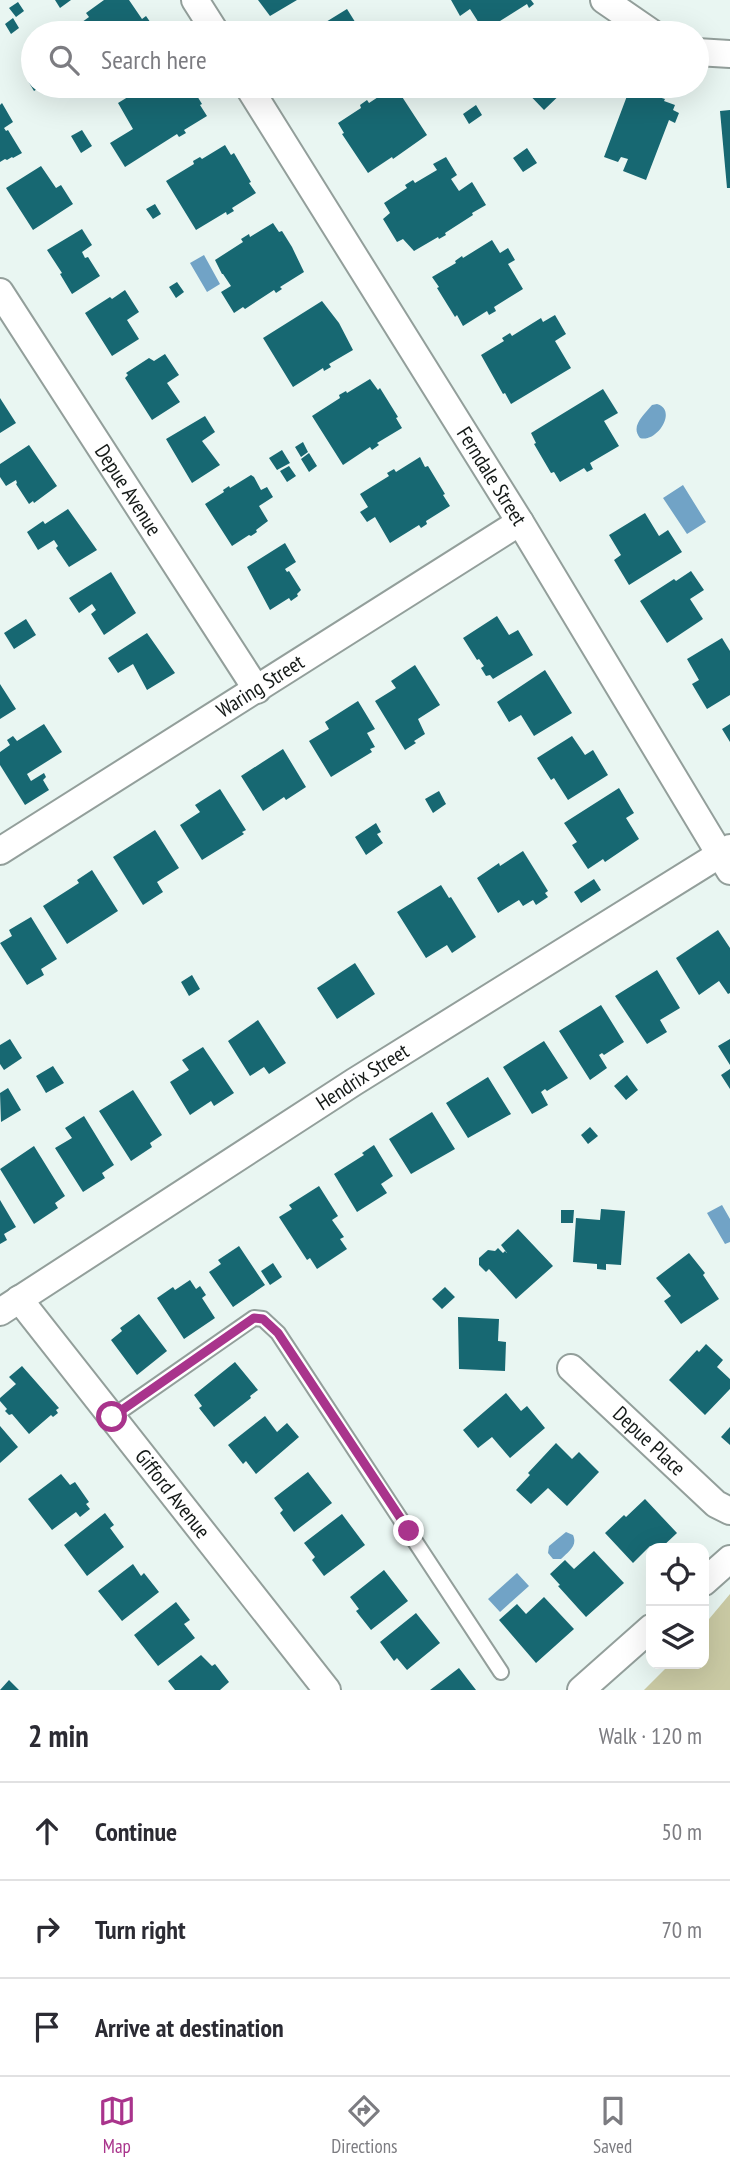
<!DOCTYPE html>
<meta charset="utf-8">
<style>
:root{--surface:#fff;--page:#f2f2f3;--text:#2b2b33;--muted:#7c7c81;--line:#e1e1e2;--accent:#a9348c}
body{margin:0;font-family:"PT Sans Narrow",sans-serif;background:var(--page);color:var(--text)}
.controls{position:absolute;right:21px;bottom:21px;display:grid;overflow:hidden;border-radius:14px;box-shadow:0 7px 28px #0002}
.controls button{width:63px;height:63px;display:grid;place-items:center;padding:0;border:0;border-bottom:2px solid var(--line);background:var(--surface);color:var(--text);font:35px sans-serif}
.stop{position:absolute;width:21px;height:21px;margin:-16px;border:5px solid #a9348c;border-radius:50%;background:#fff}
.stop.end{background:#a9348c;border-color:#fff;box-shadow:0 2px 7px #0008}
.list{margin:0;padding:0;list-style:none}
h2{display:flex;justify-content:space-between;align-items:center;height:91px;margin:0;padding:0 28px;font-size:30px}
h2 small{font-size:23px;font-weight:400;color:var(--muted)}
.list li{display:grid;grid-template-columns:46px 1fr auto;gap:21px;align-items:center;box-sizing:border-box;height:98px;padding:0 28px;border-top:2px solid var(--line)}
.list b{display:block;font-size:26px;white-space:nowrap}
.list em{font-size:23px;font-style:normal;color:var(--muted)}
.icon{flex:none;width:38px;height:38px;fill:none;stroke:currentColor;stroke-width:2;stroke-linecap:round;stroke-linejoin:round}
.map{position:relative;flex:none;width:730px;height:1690px;overflow:hidden}
.search{position:absolute;background:var(--surface);box-shadow:0 7px 28px #0002;left:21px;right:21px;top:21px;height:77px;display:flex;align-items:center;gap:18px;box-sizing:border-box;padding:0 24px;border-radius:38px;color:var(--muted);font-size:26px}
.sheet{height:385px;background:var(--surface)}
nav{display:flex;justify-content:space-around;align-items:center;box-sizing:border-box;height:98px;border-top:2px solid var(--line);background:var(--surface);font-size:19px;color:var(--muted)}
nav a{display:grid;justify-items:center;gap:4px}
nav .on{color:var(--accent)}
.map>svg:first-child{display:block}
.green{fill:#cacaa4}
.water{fill:#71a3c6}
.building{fill:#176872}
.lines{fill:none;stroke-linecap:round;stroke-linejoin:round}
.service-casing{stroke:#939f9b;stroke-width:18}
.minor-casing{stroke:#939f9b;stroke-width:30}
.service{stroke:#fff;stroke-width:14}
.minor{stroke:#fff;stroke-width:26}
.route{stroke:#a9348c;stroke-width:9}
.labels{text-anchor:middle;stroke-width:7;stroke-linejoin:round;paint-order:stroke}
.street-label{font-size:21px;fill:#151a18;stroke:#fff}
</style>
<div class="map">
<svg width="730" height="1690" viewBox="0 0 730 1690">
<rect width="100%" height="100%" fill="#e9f6f2"/>
<path class="green" d="M730,1594v96h-86l26,-26h34v-39z"/>
<path class="water" d="M204,255l16,29 -13,8 -17,-29z
M657,404c21,6 0,39 -17,34 -10,-12 4,-23 12,-33z
M683,485l23,37 -19,12 -24,-36z
M722,1205l8,14v23l-5,2 -18,-31z
M566,1532l7,3c5,11 -5,17 -12,24h-8l-5,-6 1,-7z
M517,1573l12,13 -29,26 -12,-13z"/>
<path class="building" d="M55,0h16l-11,8z
M104,0h25l13,19 4,-3 7,10 -4,3 3,4h-68l-6,-8 11,-8 -3,-4z
M258,0h39l-27,16z
M451,0h80l3,4 -5,4 -2,-4 -43,27 -14,-22 -10,7z
M18,2l6,9 -8,6 -7,-9z
M347,9l15,24h-54z
M13,18l6,10 -8,6 -6,-10z
M33,77v9h9l-8,5 -6,-10z
M146,86h45l11,18 -2,1 7,11 -23,14 2,3 -7,4 -2,-3 -52,33 -15,-24 23,-14 -15,-26z
M313,86h20l-15,9z
M395,86l32,49 -34,24 -1,-2 -24,16 -26,-39 2,-1 -6,-10 23,-15 -1,-3 7,-5 2,3z
M521,86h48l-25,24z
M630,88l35,11 -1,2 11,4 -2,5 6,3 -4,10 -6,-3 -23,60 -23,-9 5,-12 -7,-2 -3,5 -14,-5z
M2,103l11,19 -9,6 2,3 2,-1 14,23 -9,5 -1,-1 -5,3 -2,-1 -5,3v-57z
M476,105l6,10 -13,9 -6,-10z
M730,110v78h-3l-7,-77z
M82,130l10,16 -11,7 -10,-17z
M225,145l6,10 3,-2 17,29 -2,1 7,10 -24,15 2,3 -7,4 -1,-3 -30,18 -30,-49 28,-17 -1,-3 7,-4 2,2z
M527,148l10,15 -14,9 -10,-14z
M446,157l11,18 -6,4 8,12 13,-9 14,23 -14,8 1,2 -28,18 1,2 -7,4 -1,-2 -24,14 -11,-12 -6,3 -14,-23 7,-6 -6,-10 23,-15 -2,-3 8,-5 2,3 22,-13 -4,-6z
M41,166l15,22 5,-3 12,19 -40,26 -27,-42z
M155,204l6,10 -8,5 -7,-10z
M273,223l6,9 3,-1 10,16 12,25 -24,15 2,2 -6,4 -2,-3 -29,19 -2,-2 -9,6 -13,-21 10,-6 -8,-12h-1l-7,-14 28,-18 -2,-3 8,-5 1,3z
M82,229l10,16 -10,7 3,6 3,-1 12,19 -28,18 -12,-20 2,-1 -15,-23z
M492,240l8,13 8,-5 7,12 -7,4 15,25 -29,18 2,4 -7,4 -2,-4 -24,15 -6,-11 -2,2 -18,-29 2,-1 -7,-10 24,-14 -1,-2 7,-5 1,2z
M177,282l7,10 -8,6 -7,-11z
M125,290l14,22 -12,8 12,19 -27,17 -27,-43 25,-16 2,2z
M322,301l17,22 14,27 -24,14 2,3 -7,4 -1,-3 -30,19 -30,-49z
M555,315l11,19 -11,7 16,27 -60,36 -6,-11 -2,1 -22,-39 23,-14 -2,-3 8,-5 2,3 29,-18 2,4z
M165,354l14,21 -12,8 13,19 -28,18 -27,-42 3,-3 -2,-2 23,-15 5,3z
M370,379l8,11 2,-2 18,29 -2,1 6,10 -25,15 2,2 -7,5 -2,-3 -27,18 -31,-49 28,-18 -1,-3 7,-4 1,2z
M603,389l15,24 -14,8 15,25 -29,17 3,6 -6,3 -3,-4 -24,14 -6,-10 -3,1 -17,-29 2,-1 -5,-10z
M0,398l16,25 -16,10z
M205,416l10,16 -13,9 18,24 -28,18 -26,-44z
M303,442l5,10 -7,5 -6,-10z
M29,445l28,41 -23,17 -1,-2 -4,3 -13,-20 1,-1 -1,-3 -10,6 -6,-9v-13z
M282,450l8,13 -13,7 -8,-12z
M309,453l8,13 -8,6 -8,-13z
M420,457l5,10 3,-1 17,28 -2,1 7,11 -24,15 1,3 -6,4 -2,-3 -29,18 -15,-26 -8,5 -7,-10 8,-5 -8,-13 29,-18 -2,-3 7,-4 2,3z
M289,466l7,10 -9,6 -7,-11z
M251,475l3,2 7,13 6,-3 6,10 -14,9 9,15 -12,9 1,2 -6,4 -2,-1 -17,11 -27,-42 19,-12 -1,-2 6,-4 1,2z
M68,509l29,41 -28,17 -13,-19 2,-2 -4,-6 -16,10 -11,-18 16,-11 2,3z
M645,513l14,23 9,-6 14,22 -53,33 -15,-25 7,-5 -12,-20z
M285,543l11,19 -11,7 2,3 2,-1 12,19 -4,4 1,2 -7,5 -2,-3 -19,12 -23,-43z
M691,571l13,19 -14,9 13,20 -36,24 -27,-42 34,-22 2,2z
M111,572l25,41 -32,22 -13,-21 5,-4 -4,-6 -13,9 -10,-15z
M497,616l12,19 9,-5 15,25 -40,24 -3,-4 -4,1 -5,-8 3,-2 -5,-7 -2,1 -14,-22z
M26,619l10,16 -22,14 -10,-16z
M147,633l28,40 -28,17 -14,-26 -15,9 -10,-15z
M722,638l8,13v44l-23,14 -15,-25 7,-4 -12,-21z
M415,665l25,40 -22,14 7,15 -11,7 2,2 -11,7 -30,-49 21,-13 -5,-7z
M545,670l27,43 -38,23 -13,-21 -12,7 -12,-20z
M0,684l16,25 -16,10z
M358,701l17,28 -8,4 8,14 -5,2 2,3 -41,25 -22,-36 20,-12 -4,-7z
M44,724l18,28 -35,22 4,7 13,-8 2,4 -3,3 6,10 -24,15 -25,-40v-13l10,-7 -3,-5 6,-4 4,5z
M730,724v18l-8,-13z
M572,736l13,19 8,-5 15,25 -40,25 -14,-22 -3,2 -14,-22z
M283,749l23,38 -20,13 -2,-3 -21,14 -22,-35z
M619,788l15,25 -8,5 13,21 -34,23 -2,-3 -15,10 -16,-24 5,-3 -13,-19z
M220,789l26,41 -4,2 2,2 -42,26 -22,-35 20,-13 -5,-7z
M439,791l7,13 -13,9 -8,-14z
M376,823l5,9 -4,2 6,9 -17,12 -11,-18z
M155,830l24,38 -22,14 6,10 -20,13 -30,-48z
M523,851l25,40 -3,2 3,4 -12,8 -3,-5 -10,6 -4,-6 -21,13 -21,-35 22,-15 1,3z
M92,870l26,41 -51,33 -24,-38 36,-23 -2,-3z
M594,879l7,11 -20,13 -7,-11z
M441,885l8,13 2,-1 25,40 -24,16 -5,-8 -21,13 -29,-46z
M31,917l26,42 -16,10 3,6 -17,10 -27,-42 12,-7 -3,-6z
M718,930l12,18v45l-2,1 -9,-13 -20,14 -23,-37z
M355,963l20,31 -38,25 -20,-31z
M657,970l23,38 -20,12 7,12 -20,12 -32,-48z
M192,975l8,14 -11,7 -8,-14z
M601,1005l23,37 -20,13 -2,-2 -3,2 8,13 -17,12 -31,-49z
M258,1020l28,43 -17,11 -5,-7 -14,9 -22,-35z
M10,1039l12,19 -18,12 -4,-6v-19z
M730,1039v26l-12,-19z
M544,1041l24,37 -21,13 -2,-2 -4,3 7,13 -16,9 -29,-47z
M203,1047l31,46 -20,13 -3,-5 -21,14 -20,-33 19,-12 -7,-10z
M53,1066l11,17 -18,10 -10,-17z
M730,1069v20l-9,-14z
M627,1075l11,15 -12,10 -12,-14z
M488,1077l23,37 -43,24 -22,-35z
M8,1088l13,22 -20,12 -1,-29z
M133,1090l29,45 -12,8 2,4 -21,14 -32,-50z
M432,1112l23,37 -44,25 -22,-35z
M84,1116l30,49 -12,8 3,5 -22,14 -28,-44 17,-10 -7,-10z
M590,1127l8,9 -10,8 -7,-9z
M374,1145l19,31 -12,8 6,9 -30,19 -23,-38 30,-19 -2,-2z
M34,1146l31,50 -10,7 3,5 -24,16 -34,-55z
M319,1186l19,30 -6,4 12,17 -4,2 7,10 -30,20 -7,-11 -3,2 -28,-43 13,-8 -3,-4z
M0,1200l16,27 -12,7 3,6 -7,4z
M601,1209l24,2 -4,54 -15,-1v6l-9,-1v-5l-24,-2 3,-44 24,2z
M561,1210h13l-1,13h-12z
M518,1229l35,37 -37,33 -27,-30 -3,3 -7,-7v-7l9,-8 7,1 3,-3 5,5 2,-2 2,2 -6,-8z
M239,1246l26,39 -32,22 -24,-35 12,-8 -3,-4z
M689,1253l16,20 -2,2 16,24 -38,25 -17,-23 7,-5 -15,-18z
M273,1263l9,14 -12,8 -9,-14z
M190,1280l6,9 4,-3 6,9 -4,3 13,20 -31,21 -27,-41 16,-11 2,3z
M445,1287l10,10 -13,12 -10,-10z
M139,1314l28,37 -30,24 -26,-35 11,-9 -2,-3z
M458,1317l41,2 -1,22 8,1 -1,29 -46,-2z
M706,1344l17,16 -6,7 13,12v10l-25,26 -36,-35 28,-30 2,2z
M235,1362l23,28 -8,6 1,2 -37,29 -15,-19 3,-2 -8,-11z
M22,1366l37,42 -3,2 2,3 -5,4 -2,-2 -22,19 -17,-20 -3,1 -4,-4 2,-2 -7,-8v-3l16,-14 -7,-7z
M506,1393l15,18 6,-5 18,22 -35,30 -18,-21 -14,11 -15,-18z
M265,1416l12,16 10,-9 12,14 -43,37 -10,-13 -3,3 -15,-19z
M0,1426l18,21 -18,16z
M730,1427v18l-9,-8z
M556,1443l16,16 7,-7 20,20 -32,34 -19,-18 -17,16 -15,-14 14,-15 -2,-2z
M308,1472l24,31 -38,29 -14,-19 3,-3 -9,-12z
M61,1474l9,11 5,-3 14,20 -3,2 4,5 -10,8 -4,-5 -24,18 -24,-31z
M645,1499l32,34 -16,15 -11,-2 -17,17 -28,-30 19,-18 2,2z
M105,1513l9,12 -4,3 14,19 -37,29 -23,-31z
M342,1514l23,31 -41,31 -12,-16 3,-3 -11,-14z
M594,1551l30,32 -38,34 -28,-31 2,-1 -10,-11 15,-14 9,9z
M133,1564l8,12 3,-3 15,19 -37,29 -24,-30z
M384,1570l24,31 -37,29 -15,-19 3,-2 -9,-12z
M544,1597l30,32 -38,34 -37,-43 18,-16 9,10z
M176,1602l14,18 -6,4 11,14 -37,28 -24,-31z
M416,1613l24,30 -33,27 -10,-12 -3,3 -14,-19z
M201,1655l11,11 3,-2 14,18 -9,8h-45l-7,-9z
M459,1668l17,22h-46z
M9,1680l10,10h-19z"/>
<g class="lines">
<defs>
<path id="service" d="M112,1417l142,-99 9,1 15,14 223,339"/>
<g id="minor">
<path d="M195,0l21,33"/>
<path d="M604,0l48,33"/>
<path d="M697,52l33,2"/>
<path id="s1" d="M248,86l272,436 210,349"/>
<path id="s2" d="M0,292l257,398"/>
<path id="s3" d="M0,851l520,-329"/>
<path id="s4" d="M19,1299l308,391"/>
<path id="s5" d="M0,1312l354,-230 376,-234"/>
<path id="s6" d="M571,1368l145,136 14,7"/>
<path d="M704,1582l26,-23"/>
<path d="M581,1690l70,-62"/>
</g>
</defs>
<use href="#service" class="service-casing"/>
<use href="#minor" class="minor-casing"/>
<use href="#service" class="service"/>
<use href="#minor" class="minor"/>
</g>
<g class="lines">
<path class="route" d="M112,1417l142,-99 9,1 15,14 131,198"/>
</g>
<g class="labels">
<g class="street-label">
<text dy="7" stroke="none"><textPath href="#s1" startOffset="460">Ferndale Street</textPath></text>
<text dy="7" stroke="none"><textPath href="#s2" startOffset="236">Depue Avenue</textPath></text>
<text dy="7" stroke="none"><textPath href="#s3" startOffset="308">Waring Street</textPath></text>
<text dy="7" stroke="none"><textPath href="#s5" startOffset="432">Hendrix Street</textPath></text>
<text dy="7" stroke="none"><textPath href="#s6" startOffset="107">Depue Place</textPath></text>
<text dy="7" stroke="none"><textPath href="#s4" startOffset="248">Gifford Avenue</textPath></text>
</g>
</g>
</svg>
<div class="controls">
<button><svg class="icon" aria-label="locate" viewBox="0 0 24 24"><circle cx="12" cy="12" r="6"/><path d="M12 2v4M12 18v4M2 12h4M18 12h4"/></svg></button>
<button><svg class="icon" aria-label="layers" viewBox="0 0 24 24"><path d="M12 4l9 5-9 5-9-5zM3 14l9 5 9-5"/></svg></button>
</div>
<div class="stop" style="left:112px;top:1417px"></div>
<div class="stop end" style="left:409px;top:1531px"></div>
<div class="search"><svg class="icon" aria-label="search" viewBox="0 0 24 24"><circle cx="10" cy="10" r="6"/><path d="M15 15l6 6"/></svg>Search here</div>
</div>
<section class="sheet">
<h2>2 min<small>Walk · 120 m</small></h2>
<ul class="list">
<li><svg class="icon" aria-label="ahead" viewBox="0 0 24 24"><path d="M12 20V5M6 11l6-6 6 6"/></svg><div><b>Continue</b></div><em>50 m</em></li>
<li><svg class="icon" aria-label="right" viewBox="0 0 24 24"><path d="M7 20v-9h11M14 6l5 5-5 5"/></svg><div><b>Turn right</b></div><em>70 m</em></li>
<li><svg class="icon" aria-label="arrive" viewBox="0 0 24 24"><path d="M6 21V4h12l-3 4 3 4H6"/></svg><div><b>Arrive at destination</b></div></li>
</ul>
</section>
<nav>
<a class="on"><svg class="icon" aria-label="map" viewBox="0 0 24 24"><path d="M3 6l6-2 6 2 6-2v14l-6 2-6-2-6 2zM9 4v14M15 6v14"/></svg>Map</a>
<a><svg class="icon" aria-label="directions" viewBox="0 0 24 24"><path d="M12 3l9 9-9 9-9-9zM9 14v-3h6M13 9l2 2-2 2"/></svg>Directions</a>
<a><svg class="icon" aria-label="saved" viewBox="0 0 24 24"><path d="M7 4h10v16l-5-4-5 4z"/></svg>Saved</a>
</nav>
